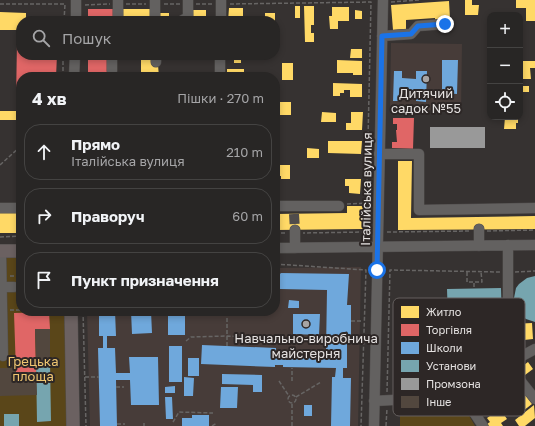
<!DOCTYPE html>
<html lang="uk">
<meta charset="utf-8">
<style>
:root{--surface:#282625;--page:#343232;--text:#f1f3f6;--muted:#a5a5a7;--line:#444342}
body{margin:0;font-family:"Golos Text",sans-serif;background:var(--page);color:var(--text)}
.controls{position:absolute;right:12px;top:12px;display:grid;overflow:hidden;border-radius:8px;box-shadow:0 2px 6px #0003}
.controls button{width:36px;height:36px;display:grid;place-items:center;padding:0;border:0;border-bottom:1px solid var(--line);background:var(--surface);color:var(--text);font:20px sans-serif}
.stop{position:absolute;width:12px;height:12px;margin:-9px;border:3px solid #1a73e8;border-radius:50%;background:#fff}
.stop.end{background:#1a73e8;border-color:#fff;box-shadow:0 1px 4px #0008}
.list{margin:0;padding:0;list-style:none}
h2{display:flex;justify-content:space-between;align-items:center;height:52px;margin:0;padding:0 16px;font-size:17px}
h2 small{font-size:13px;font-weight:400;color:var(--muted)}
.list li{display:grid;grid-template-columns:26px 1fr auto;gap:12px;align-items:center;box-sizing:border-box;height:56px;margin:0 8px 8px;padding:0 8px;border:1px solid var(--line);border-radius:16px}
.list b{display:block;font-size:15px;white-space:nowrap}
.list p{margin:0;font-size:13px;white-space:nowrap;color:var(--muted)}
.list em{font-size:13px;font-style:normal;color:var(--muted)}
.icon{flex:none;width:22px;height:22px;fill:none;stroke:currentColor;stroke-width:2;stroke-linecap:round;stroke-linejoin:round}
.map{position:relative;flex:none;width:535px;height:426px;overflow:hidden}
.search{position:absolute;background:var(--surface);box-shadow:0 2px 6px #0003;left:16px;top:16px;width:264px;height:44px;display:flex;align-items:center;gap:10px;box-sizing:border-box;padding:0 14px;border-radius:16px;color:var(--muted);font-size:15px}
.panel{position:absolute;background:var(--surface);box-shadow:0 2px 6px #0003;left:16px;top:72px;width:264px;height:244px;border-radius:16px}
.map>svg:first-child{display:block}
.built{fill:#473c39}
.green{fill:#5a4619}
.homes{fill:#ffd966}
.shops{fill:#e06666}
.schools{fill:#6fa8dc}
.public{fill:#76a5af}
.industry{fill:#999}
.building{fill:#52473e}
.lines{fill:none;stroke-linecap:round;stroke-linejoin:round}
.minor-tunnel{stroke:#504c4b;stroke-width:10;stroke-dasharray:10 5;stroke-linecap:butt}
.minor-casing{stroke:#514e4d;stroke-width:11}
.major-casing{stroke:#514e4d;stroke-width:14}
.path{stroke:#676564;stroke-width:1.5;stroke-dasharray:4 2;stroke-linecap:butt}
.minor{stroke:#636160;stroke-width:10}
.major{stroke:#6b6161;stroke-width:13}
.route{stroke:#1a73e8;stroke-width:5}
.poi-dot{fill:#a7a4a3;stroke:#2d2726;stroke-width:1.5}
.labels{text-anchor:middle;stroke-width:4;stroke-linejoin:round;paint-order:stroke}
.poi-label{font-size:13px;fill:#e4e1e0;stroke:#2d2726}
.street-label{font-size:13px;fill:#e4e1e0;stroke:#2d2726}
.park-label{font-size:13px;fill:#eec571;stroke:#2d2726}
.key{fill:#2d2726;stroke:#645f5e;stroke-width:1}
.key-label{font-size:11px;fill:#e4e1e0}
</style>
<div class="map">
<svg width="535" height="426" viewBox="0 0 535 426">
<rect width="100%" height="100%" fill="#363231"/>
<path class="built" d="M391,43l71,1 -1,67 -71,-2z
M361,267l-3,159h-268l-3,-115h188v-43z"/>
<path class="green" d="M0,258h21v53h45l2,115h-68z
M459,398l16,28h-75v-23l38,1z"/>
<path class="homes" d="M465,0h7v5h7l-1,10h-13z
M516,0h19v21h-9v-13h-10z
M449,1l1,18 -15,1v-2l-29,2v9l-13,1 -2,-25z
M295,6h5v12h-5z
M304,6h10v19h-3v8h3v9h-9z
M332,7h17v14h-11v8h-8l-1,-13h3z
M229,8h14v13h-15z
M122,9h30v12h-30z
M191,10h15v11h-15z
M355,10l7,1v8h-7z
M0,12l26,1v8h-5v9h-21z
M158,13h11v8h-11z
M265,13h10v8h-10z
M351,49h11v9h-12z
M141,55h11v10h6l1,12h-18z
M228,55h21v2h-8v6h-7v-3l-6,-1z
M337,60l25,1v14h-9v-2h-16z
M520,61h15v7h-5l1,11h-11z
M282,63h11v17h-11z
M227,69h17v8h-17z
M333,83l29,1v13h-12v-7h-6v3h-4v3h-7z
M520,86h9v6h-7v5h-2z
M275,102h16v13h-16z
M0,111h21v9h-21z
M322,112l14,1v9h-15z
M351,112h12l-1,18h-16v-7h5z
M505,117h13v6h-2v6h-12z
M328,141h34l-1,13 -33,-1z
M307,148l12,1v9h-12z
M398,161h14l-1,57 124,-2v13l-137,1z
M275,165h15v14h-9v-3h-6z
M345,179h16l-1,15 -11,-1v-7h-4z
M347,206h16v23l-88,1v-16l72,-1z
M0,213h21v20h-21z
M532,323l1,16 -9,1v6l-10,1 -2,-23z
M528,362l5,7 -8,6 -5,-7z
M526,395l6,9 -9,7 -7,-8z
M534,405l1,13 -10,8h-6l-4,-6z
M500,409l7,10 -6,4 2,3h-14l-2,-2 3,-2 -3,-4z"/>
<path class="shops" d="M88,9h27v12h-27z
M17,40h4v15h36l-1,22h-35v25h-5z
M88,55h19v22h-19z
M393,118h21l-1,31 -21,-1v-6h5l-1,-12h1v-6h-4z
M49,312l1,17h-15l1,43h-20l-2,-59z"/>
<path class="schools" d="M442,60h16l-1,34 -15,-1z
M394,71h8v7l14,1v-8h11l-1,31 -10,-1v-7h-14v7h-9z
M280,273l69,1 -2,31h4v32h-4v31h-4v10h8l-1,48h-19l1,-49h3l1,-9 -53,-1v-2h-8v2l-74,-3 1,-19 74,3v7h8v-5l42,1 1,-61 -47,-1v-5h-5v-10h6z
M289,300l10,1v7h-11z
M99,311h16l1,25h-9v12h8l1,25h14l-1,-16h29l1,48h-28l-1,-25h-14l1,46h-17l-2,-78h5v-12h-4z
M131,311h20l1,22 -20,1z
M168,311h17v24h-17z
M293,314h27l-1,21 -26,-1z
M169,346h13v36h-13z
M188,358h11v18h-11z
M222,374l40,1v17h-9v-7l-31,-1z
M184,377l10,1 -1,18h-9z
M175,386v7h-10v-6z
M221,387h17l-1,21h-17z
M165,397h7l1,22h-7z
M304,405h8v11h-8z
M192,415h17v11h-27v-8h10z"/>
<path class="public" d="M535,276v46l-9,-3 -7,-6 -3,-5 -2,-10 2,-10 3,-4 8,-6z
M501,288l1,33h-16l-3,8 -8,3 -8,-3 -3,-8h-16l-1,-32z
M36,362h14l1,59 -14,1z
M4,414h15v12h-15z"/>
<path class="industry" d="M430,127h55v21h-55z"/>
<path class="building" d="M35,329h15v33h-14z
M0,368h15l1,4h20l1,23 -37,1z"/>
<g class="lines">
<path class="minor-tunnel" d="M294,214l1,16"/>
<defs>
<path id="minor" d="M155,0v21
M76,21v-21
M118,21v-21
M181,21l7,-4v-17
M221,21v-21
M382,36l29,-2 7,-8 27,-2
M156,55v7
M112,71v-16
M74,77l1,-22
M220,77v-22
M379,154h40v56l116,-2
M275,206h64
M0,208h21
M479,229v17
M295,230v18
M508,245v63
M275,248l260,-3
M1,251l2,105
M1,287h13
M507,364l28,35
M469,385l-1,-46h13l24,-15 4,-6v-5
M459,390l24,36
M374,401l56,-3 15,-3 14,-5 76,-41
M374,426l9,-426"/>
<path id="major" d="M0,251h21
M71,311l2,115"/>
</defs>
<use href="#minor" class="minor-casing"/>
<use href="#major" class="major-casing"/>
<path class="path" d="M391,2l28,-2
M0,4h65l-1,17
M126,4h20
M164,4h16
M196,4h16
M230,4l141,-2 -5,230 -63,1
M85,5l25,-1
M63,77v-22
M0,165l21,-19
M347,204l20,-1
M487,231l48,-1
M387,232l84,-1
M275,233h12
M0,237l21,-1
M275,264l91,6 -5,156
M467,272v10h15l-1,-10
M515,272l20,-1
M10,276h11
M474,283v6
M10,310h11
M83,311l3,115
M351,321h12
M506,334l1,20
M186,341l5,-4 36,-1 50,2
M227,346v-35
M85,377h14
M279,381l10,15
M292,381v-13
M116,387h8
M387,392l3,-122 110,2
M288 399a4 4 0 1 1 8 0a4 4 0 1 1-8 0Z
M296,397l25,-15
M173,422l6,-10 34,1
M144,423v3
M117,424h8
M212,426l5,-3
M292,426v-23
M386,426l1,-18"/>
<use href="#minor" class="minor"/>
<use href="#major" class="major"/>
</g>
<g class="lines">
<path class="route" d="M377,270l5,-234 29,-2 7,-8 27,-2"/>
</g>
<g class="poi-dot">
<circle cx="426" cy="79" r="4"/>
<circle cx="306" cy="324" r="4"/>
</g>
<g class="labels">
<g class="poi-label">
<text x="426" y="98">Дитячий<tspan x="426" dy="15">садок №55</tspan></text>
<text x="306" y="343">Навчально-виробнича<tspan x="306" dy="15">майстерня</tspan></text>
</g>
<g class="street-label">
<text transform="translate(366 189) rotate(-89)" y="5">Італійська вулиця</text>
</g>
<g class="park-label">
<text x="33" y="366">Грецька<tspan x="33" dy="15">площа</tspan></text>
</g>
</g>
<rect x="393" y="298" width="132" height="118" rx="6" class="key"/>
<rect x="401" y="306" width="18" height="12" fill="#ffd966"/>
<rect x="401" y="324" width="18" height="12" fill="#e06666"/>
<rect x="401" y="342" width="18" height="12" fill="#6fa8dc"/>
<rect x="401" y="360" width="18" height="12" fill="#76a5af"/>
<rect x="401" y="378" width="18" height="12" fill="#999"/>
<rect x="401" y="396" width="18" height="12" fill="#52473e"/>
<g class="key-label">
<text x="426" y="316">Житло</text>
<text x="426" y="334">Торгівля</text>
<text x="426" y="352">Школи</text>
<text x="426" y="370">Установи</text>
<text x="426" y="388">Промзона</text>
<text x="426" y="406">Інше</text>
</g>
</svg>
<div class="controls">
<button>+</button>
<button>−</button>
<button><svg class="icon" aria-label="locate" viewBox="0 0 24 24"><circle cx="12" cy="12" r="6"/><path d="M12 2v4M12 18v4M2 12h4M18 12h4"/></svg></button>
</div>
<div class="stop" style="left:377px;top:270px"></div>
<div class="stop end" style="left:445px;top:24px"></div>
<div class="search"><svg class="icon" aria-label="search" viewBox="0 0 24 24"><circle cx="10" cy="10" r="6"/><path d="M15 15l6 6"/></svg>Пошук</div>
<section class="panel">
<h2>4 хв<small>Пішки · 270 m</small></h2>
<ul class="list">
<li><svg class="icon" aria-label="ahead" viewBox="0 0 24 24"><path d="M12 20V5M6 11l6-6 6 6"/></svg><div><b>Прямо</b><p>Італійська вулиця</p></div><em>210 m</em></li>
<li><svg class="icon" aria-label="right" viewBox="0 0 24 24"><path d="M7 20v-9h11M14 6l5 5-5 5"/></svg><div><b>Праворуч</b></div><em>60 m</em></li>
<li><svg class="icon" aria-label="arrive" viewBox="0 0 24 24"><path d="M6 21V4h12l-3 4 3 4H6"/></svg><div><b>Пункт призначення</b></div></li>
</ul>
</section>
</div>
